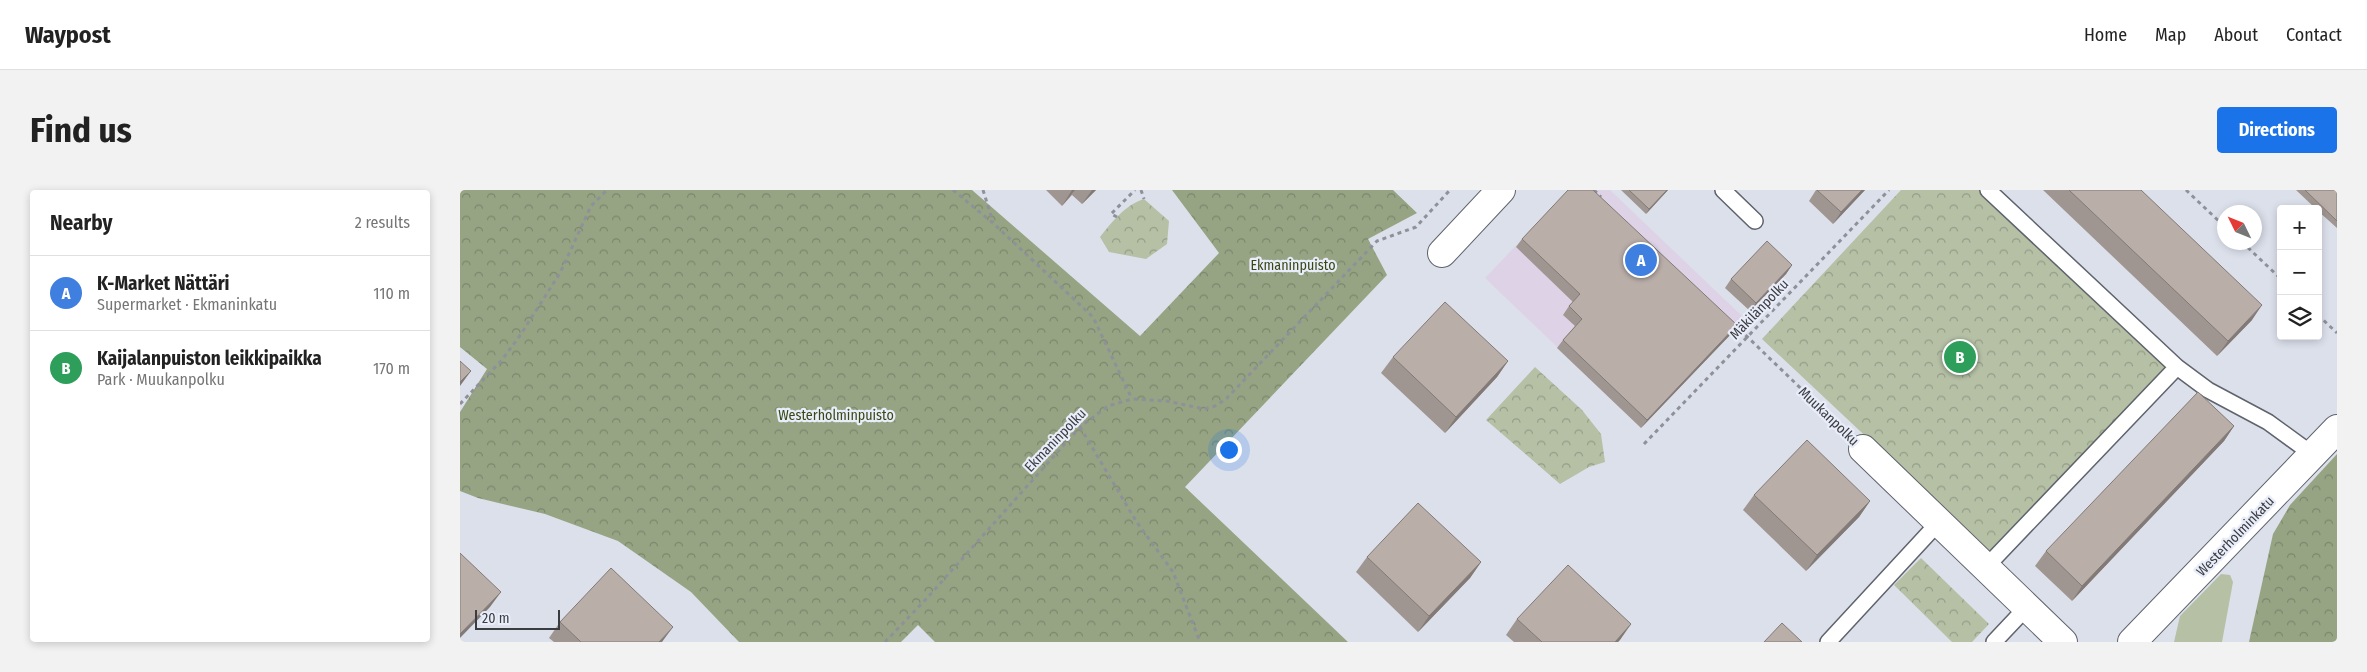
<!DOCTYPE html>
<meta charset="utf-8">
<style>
:root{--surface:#fff;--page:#f2f2f2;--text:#222;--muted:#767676;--line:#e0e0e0;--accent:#1a73e8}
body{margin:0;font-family:"Fira Sans Condensed",sans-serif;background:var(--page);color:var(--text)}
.controls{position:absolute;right:15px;top:15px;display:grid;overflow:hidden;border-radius:5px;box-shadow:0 2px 8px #0003}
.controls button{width:45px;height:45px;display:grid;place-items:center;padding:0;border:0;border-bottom:1px solid var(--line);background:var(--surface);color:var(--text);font:25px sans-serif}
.compass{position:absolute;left:1757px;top:15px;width:45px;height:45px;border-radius:50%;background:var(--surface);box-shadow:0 2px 8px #0003;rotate:313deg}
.scale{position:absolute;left:15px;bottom:12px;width:85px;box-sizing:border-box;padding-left:5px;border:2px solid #3a3c40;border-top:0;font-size:14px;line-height:18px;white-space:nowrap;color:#3a3c40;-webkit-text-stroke:4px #e9edf9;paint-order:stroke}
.you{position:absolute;left:768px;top:259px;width:18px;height:18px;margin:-12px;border:4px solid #fff;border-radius:50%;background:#1a73e8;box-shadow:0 0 0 8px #1a73e833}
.badge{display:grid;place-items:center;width:32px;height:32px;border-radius:50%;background:var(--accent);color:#fff;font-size:16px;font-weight:700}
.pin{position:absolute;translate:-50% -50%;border:2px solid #fff;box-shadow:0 1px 5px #0006}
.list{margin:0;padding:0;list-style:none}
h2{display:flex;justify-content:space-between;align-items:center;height:65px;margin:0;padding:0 20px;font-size:21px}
h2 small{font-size:16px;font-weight:400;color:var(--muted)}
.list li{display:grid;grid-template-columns:32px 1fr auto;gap:15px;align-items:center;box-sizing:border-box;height:75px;padding:0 20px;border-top:1px solid var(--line)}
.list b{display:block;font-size:19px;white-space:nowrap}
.list p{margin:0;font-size:16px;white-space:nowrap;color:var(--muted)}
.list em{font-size:16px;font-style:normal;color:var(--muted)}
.icon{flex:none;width:28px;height:28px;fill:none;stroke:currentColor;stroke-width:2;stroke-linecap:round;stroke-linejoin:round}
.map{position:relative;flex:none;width:1877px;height:452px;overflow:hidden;border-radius:5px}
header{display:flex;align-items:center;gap:30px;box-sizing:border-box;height:70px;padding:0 25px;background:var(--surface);border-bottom:1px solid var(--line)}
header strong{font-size:24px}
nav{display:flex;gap:28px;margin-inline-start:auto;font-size:18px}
.intro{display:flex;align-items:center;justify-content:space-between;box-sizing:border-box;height:120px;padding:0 30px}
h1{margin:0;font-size:35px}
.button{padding:12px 22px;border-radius:5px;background:var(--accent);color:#fff;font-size:18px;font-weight:700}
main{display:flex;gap:30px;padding:0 30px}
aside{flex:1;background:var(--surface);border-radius:5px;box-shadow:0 2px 8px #0003}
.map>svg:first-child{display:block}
.commercial{fill:#ddd2e6}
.green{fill:#b5c0a5}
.forest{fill:url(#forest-crowns)}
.park{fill:url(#park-crowns)}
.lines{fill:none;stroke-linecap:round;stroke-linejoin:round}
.lane-casing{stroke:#5f636c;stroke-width:18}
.street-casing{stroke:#5f636c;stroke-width:30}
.path{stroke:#8e9199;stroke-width:3;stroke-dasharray:4 4;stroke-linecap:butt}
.lane{stroke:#fff;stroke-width:15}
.street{stroke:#fff;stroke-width:28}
.wall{fill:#a09691}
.shaded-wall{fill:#827a76}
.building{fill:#baaea9;stroke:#827a76}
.labels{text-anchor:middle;stroke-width:4.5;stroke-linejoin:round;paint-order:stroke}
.park-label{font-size:14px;fill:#364813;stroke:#e9edf9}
.street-label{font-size:14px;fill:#3a3c40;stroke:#e9edf9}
</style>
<header>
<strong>Waypost</strong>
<nav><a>Home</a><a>Map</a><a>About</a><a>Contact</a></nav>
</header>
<div class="intro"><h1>Find us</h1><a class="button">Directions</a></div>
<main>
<aside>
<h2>Nearby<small>2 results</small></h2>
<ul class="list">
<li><span class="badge" style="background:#3f7fe0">A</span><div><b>K-Market Nättäri</b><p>Supermarket · Ekmaninkatu</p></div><em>110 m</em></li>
<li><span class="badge" style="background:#2e9e5b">B</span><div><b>Kaijalanpuiston leikkipaikka</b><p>Park · Muukanpolku</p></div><em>170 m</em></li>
</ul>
</aside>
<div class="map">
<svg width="1877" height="452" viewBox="0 0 1877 452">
<defs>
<pattern id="forest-crowns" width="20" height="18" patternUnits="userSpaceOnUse" patternTransform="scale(1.25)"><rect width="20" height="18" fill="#96a483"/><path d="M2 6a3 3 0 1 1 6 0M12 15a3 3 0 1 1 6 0" fill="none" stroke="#7b876d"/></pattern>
<pattern id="park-crowns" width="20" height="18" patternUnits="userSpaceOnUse" patternTransform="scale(1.25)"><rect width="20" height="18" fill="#b5c0a5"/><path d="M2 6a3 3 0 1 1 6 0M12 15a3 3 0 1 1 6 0" fill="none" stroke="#949d88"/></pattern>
</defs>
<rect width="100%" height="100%" fill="#dce0eb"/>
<path class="commercial" d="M1109,0h41l133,127 -102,110 -156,-149z"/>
<path class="green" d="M1761,384l9,1 3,7 -11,60h-48l6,-26z"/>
<path class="forest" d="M0,0h512l168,146 79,-83 -47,-63h221l24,23 -49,26 19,36 -202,212 163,155h-413l-17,-17 -17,17h-162l-48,-50 -73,-51 -73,-27 -67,-16 -18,-7v-79l27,-43 -27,-22z
M1877,264v188h-88l24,-108 17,-29z"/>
<path class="park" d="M1441,0h78l190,177 -178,187 -229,-215z
M684,9l25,22 -2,23 -21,15 -37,-7 -9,-15c12,-15 25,-32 44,-38z
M1075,177l47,43 19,24 4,28 -16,5 -29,17 -74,-64z
M1461,368l68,66 -17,18h-20l-58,-57z"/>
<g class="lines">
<defs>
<path id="lane" d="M1263,0l32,31
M1528,0l189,177 31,23 60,32 44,32
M1526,377l191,-200
M1368,452l111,-120
M1534,452l33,-35"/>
<path id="street" d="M982,63l59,-63
M1403,259l200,193
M1672,452l205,-213"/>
</defs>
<use href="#lane" class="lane-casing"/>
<use href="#street" class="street-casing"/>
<path class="path" d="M493,0l40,33 100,94 39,82
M523,0l10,32
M681,0l3,9
M1134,0l7,7
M1726,0l38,36
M657,27l-6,-3 24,-24
M1782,52l39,37
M1858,125l19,18
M1274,134l109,105
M0,214l42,-44 19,-26 39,-61 31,-67 16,-16
M620,237l56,94 37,51 27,70
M1184,254l245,-254
M425,452l43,-45 152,-170 28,-21 24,-7 35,2 37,8 11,-3 11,-7 151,-158 39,-14 34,-37"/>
<use href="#lane" class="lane"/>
<use href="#street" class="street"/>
</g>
<path class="wall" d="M586,0h50l-14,14 -10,-9 -10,11z
M1161,0h47l-22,24z
M1356,0h49l-32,34 -24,-23z
M1583,0h98l111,130 -35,36z
M1836,0h41v38l-19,-17v-2h-2z
M1062,49l215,86 -6,9 -90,94 -84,-80 6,-8 12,-14 -12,-11 6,-9 4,-4 -57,-55z
M1332,75l-6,9 -36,37 -25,-23 6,-9z
M933,167l115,4 -11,16 -52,56 -64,-60z
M1774,236l-10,15 -152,160 -37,-35 11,-15z
M1294,305l116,6 -11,16 -53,54 -63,-61z
M907,367l114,5 -11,16 -52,54 -62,-60z
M1057,429l114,5 -13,18h-104l-8,-7z
M100,432l102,20h-108l-5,-4z"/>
<path class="shaded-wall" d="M612,0h3l-13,16z
M632,0h4l-14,14z
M1207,0h1l-22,24 3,-5z
M1402,0h3l-32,34 8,-12z
M1332,75l-6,9 -36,37 6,-8z
M1802,115l-10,15 -35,36 11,-15z
M1277,135l-6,9 -90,94 6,-8z
M1048,171l-11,16 -52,56 11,-16z
M11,181l-11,15v-4z
M1774,236l-10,15 -152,160 10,-15z
M1410,311l-11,16 -53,54 11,-16z
M1021,372l-11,16 -52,54 11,-16z
M41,402l-11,15 -30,31v-4z
M1171,434l-11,16 -2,2h-3z
M213,437l-11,15h-3z"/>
<path class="building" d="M1108,0h25l144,135 -90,95 -84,-80 19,-21 -13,-13 11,-12 -58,-55z
M1169,0h38l-18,19z
M1357,0h45l-21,22z
M1609,0h72l121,115 -34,36z
M1845,0h32v31z
M1307,51l25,24 -36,38 -25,-24z
M985,112l63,59 -52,56 -63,-60z
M0,171l11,10 -11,11z
M1738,202l36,34 -152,160 -36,-35z
M1347,250l63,61 -53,54 -63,-60z
M958,313l63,59 -52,54 -62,-59z
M0,363l41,39 -41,42z
M1108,375l63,59 -16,18h-73l-25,-23z
M151,378l62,59 -14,15h-78l-21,-20z
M1322,433l20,19h-38z"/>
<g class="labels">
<g class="park-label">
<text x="833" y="80">Ekmaninpuisto</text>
<text x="376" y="230">Westerholminpuisto</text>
</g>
<g class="street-label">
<text transform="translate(1299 119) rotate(-46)" y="5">Mäkilänpolku</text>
<text transform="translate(1369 226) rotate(44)" y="5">Muukanpolku</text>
<text transform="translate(595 250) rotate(-46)" y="5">Ekmaninpolku</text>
<text transform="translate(1775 346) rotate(-46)" y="5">Westerholminkatu</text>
</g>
</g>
</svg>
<div class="controls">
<button>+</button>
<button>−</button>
<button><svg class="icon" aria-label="layers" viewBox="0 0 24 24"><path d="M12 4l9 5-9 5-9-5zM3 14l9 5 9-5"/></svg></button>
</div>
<svg class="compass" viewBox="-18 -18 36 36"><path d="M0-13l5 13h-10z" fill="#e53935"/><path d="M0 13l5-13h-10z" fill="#767676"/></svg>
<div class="scale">20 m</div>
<div class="you"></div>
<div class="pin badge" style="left:1181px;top:70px;background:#3f7fe0">A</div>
<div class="pin badge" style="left:1500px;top:167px;background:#2e9e5b">B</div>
</div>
</main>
